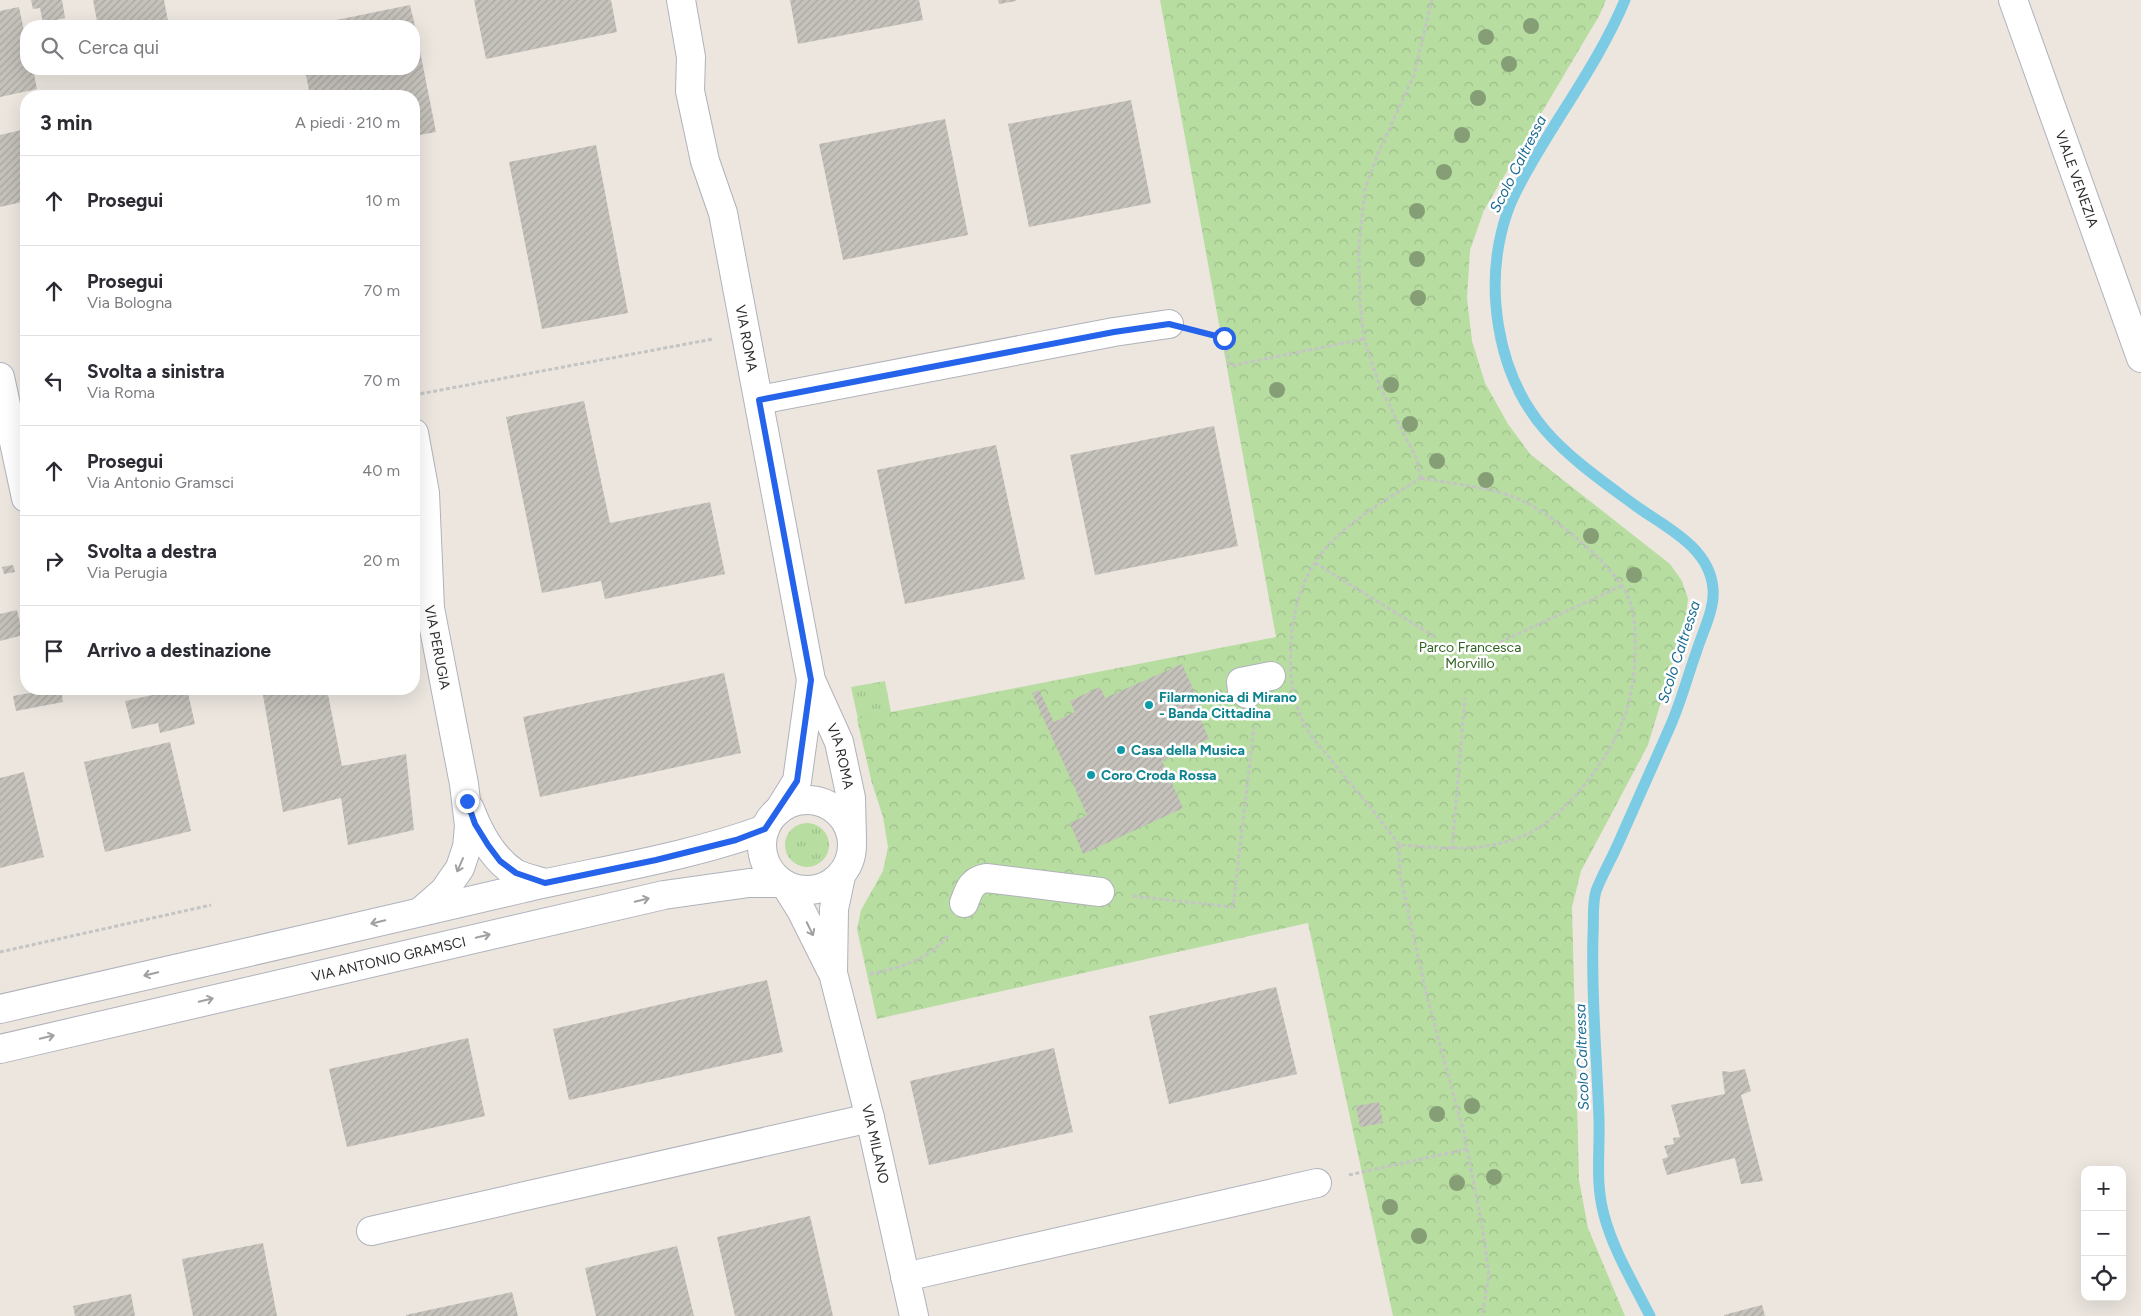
<!DOCTYPE html>
<html lang="it">
<meta charset="utf-8">
<style>
:root{--surface:#fff;--page:#f7f7f7;--text:#2b2b33;--muted:#7c7c81;--line:#e1e1e2}
body{margin:0;font-family:Figtree,sans-serif;background:var(--page);color:var(--text)}
.controls{position:absolute;right:15px;bottom:15px;display:grid;overflow:hidden;border-radius:10px;box-shadow:0 5px 20px #0002}
.controls button{width:45px;height:45px;display:grid;place-items:center;padding:0;border:0;border-bottom:1px solid var(--line);background:var(--surface);color:var(--text);font:25px sans-serif}
.stop{position:absolute;width:15px;height:15px;margin:-11px;border:4px solid #2563eb;border-radius:50%;background:#fff}
.stop.end{background:#2563eb;border-color:#fff;box-shadow:0 1px 5px #0008}
.list{margin:0;padding:0;list-style:none}
h2{display:flex;justify-content:space-between;align-items:center;height:65px;margin:0;padding:0 20px;font-size:21px}
h2 small{font-size:16px;font-weight:400;color:var(--muted)}
.list li{display:grid;grid-template-columns:32px 1fr auto;gap:15px;align-items:center;box-sizing:border-box;height:90px;padding:0 20px;border-top:1px solid var(--line)}
.list b{display:block;font-size:19px;white-space:nowrap}
.list p{margin:0;font-size:16px;white-space:nowrap;color:var(--muted)}
.list em{font-size:16px;font-style:normal;color:var(--muted)}
.icon{flex:none;width:28px;height:28px;fill:none;stroke:currentColor;stroke-width:2;stroke-linecap:round;stroke-linejoin:round}
.map{position:relative;flex:none;width:2141px;height:1316px;overflow:hidden}
.search{position:absolute;background:var(--surface);box-shadow:0 5px 20px #0002;left:20px;top:20px;width:400px;height:55px;display:flex;align-items:center;gap:12px;box-sizing:border-box;padding:0 18px;border-radius:20px;color:var(--muted);font-size:19px}
.panel{position:absolute;background:var(--surface);box-shadow:0 5px 20px #0002;left:20px;top:90px;width:400px;height:605px;border-radius:20px}
.map>svg:first-child{display:block}
.grass{fill:url(#grass-tufts)}
.forest{fill:url(#forest-crowns)}
.lines{fill:none;stroke-linecap:round;stroke-linejoin:round}
.stream{stroke:#7ccbe4;stroke-width:11}
.building{fill:url(#building-hatch)}
.street-casing{stroke:#b0b2bb;stroke-width:30}
.secondary-casing{stroke:#b0b2bb;stroke-width:30}
.path{stroke:#c4c4c4;stroke-width:3;stroke-dasharray:4 2.5;stroke-linecap:butt}
.street{stroke:#fff;stroke-width:28}
.secondary{stroke:#fff;stroke-width:28}
.tree{fill:#859e76}
.oneway{stroke:#a0a0a0}
.route{stroke:#2563eb;stroke-width:6}
.culture-dot{fill:#0f9aa8;stroke:#fff;stroke-width:2}
.labels{text-anchor:middle;stroke-width:5;stroke-linejoin:round;paint-order:stroke}
.street-label{font-size:14px;fill:#2c2c2c;stroke:#fff}
.park-label{font-size:14px;fill:#306321;stroke:#fff}
.culture-label{font-size:14px;font-weight:bold;fill:#0d838f;stroke:#fff;text-anchor:start}
.water-label{font-size:15px;font-style:italic;fill:#1a6b92;stroke:#fff}
</style>
<div class="map">
<svg width="2141" height="1316" viewBox="0 0 2141 1316">
<defs>
<pattern id="grass-tufts" width="24" height="20" patternUnits="userSpaceOnUse" patternTransform="scale(1.25)"><rect width="24" height="20" fill="#b7dda1"/><path d="M3 7l-1-3M5 7V3M7 7l1-3M15 17l-1-3M17 17v-4M19 17l1-3" fill="none" stroke="#9ebe8b"/></pattern>
<pattern id="forest-crowns" width="20" height="18" patternUnits="userSpaceOnUse" patternTransform="scale(1.25)"><rect width="20" height="18" fill="#b7dda1"/><path d="M2 6a3 3 0 1 1 6 0M12 15a3 3 0 1 1 6 0" fill="none" stroke="#9ebe8b"/></pattern>
<pattern id="building-hatch" width="6" height="6" patternUnits="userSpaceOnUse" patternTransform="scale(1.25)"><rect width="6" height="6" fill="#c5c1bb"/><path d="M-1 1l2-2M0 6l6-6M5 7l2-2" fill="none" stroke="#a9a6a1"/></pattern>
</defs>
<rect width="100%" height="100%" fill="#ece6df"/>
<path class="grass" d="M885,681l6,31 62,-11 -81,82 -21,-96z
M785 845a22 22 0 1 1 44 0a22 22 0 1 1-44 0Z"/>
<path class="forest" d="M1160,0h446l-7,16 -115,194 -14,40 -3,48 5,43 13,42 23,41 22,30 140,110 12,17 6,18 -3,23 -37,123 -67,126 -9,36 7,273 9,48 37,88h-232l-85,-393 -431,96 -20,-90 4,-19 22,-39 5,-24 -5,-30 -11,-34 -15,-64 419,-82z"/>
<g class="lines">
<path class="stream" d="M1625,0c-23,55 -58,103 -88,154 -11,19 -23,38 -30,59 -24,71 -11,160 38,217 25,29 60,53 91,76 29,21 74,41 77,83 2,20 -11,44 -17,64 -9,25 -16,52 -27,76 -17,39 -34,77 -51,115 -7,16 -16,31 -22,47 -4,13 -2,30 -3,44 -2,62 4,123 6,185 1,33 -4,62 5,95 9,35 30,69 46,101"/>
</g>
<path class="building" d="M31,0h31l3,18 -22,5 -3,-15 -7,1z
M93,0h71l5,26h-71z
M474,0h137l6,32 -131,27z
M790,0h129l4,20 -125,24z
M998,0h18v1l-17,3z
M410,5l5,21h-103v-1z
M19,7l7,33v29h7l4,20 -37,8v-86z
M415,26l21,106 -22,4v-40h-104l-5,-27h109z
M107,69h30v1l-29,5z
M1131,100l20,103 -122,24 -21,-103z
M945,119l23,116 -125,25 -24,-116z
M26,129v72l-26,6v-72z
M596,145l32,168 -86,16 -33,-167z
M25,303h1v22l-2,-5z
M584,401l26,122 100,-21 15,72 -120,25 -4,-18 -59,12 -36,-176z
M1214,426l24,120 -143,29 -25,-120z
M996,445l29,134 -120,25 -28,-134z
M13,565l2,7 -11,2 -2,-7z
M17,610l6,25 -23,6v-27z
M1182,664l23,52 -5,2 9,21 -47,22 21,47 -100,46 -13,-31 17,-8 -55,-122 7,-3 15,32 21,-10 -5,-11 30,-14 5,11z
M724,673l17,80 -201,44 -17,-80z
M53,689h8l2,13 -47,9 -3,-15z
M180,689h7l8,35 -35,9 -2,-10 -26,6 -7,-28z
M262,689h65l15,77 64,-12 8,76 -66,15 -7,-47 -58,14z
M170,742l21,89 -86,21 -21,-90z
M24,772l20,85 -44,11v-90z
M767,980l16,72 -214,48 -16,-71z
M1276,987l21,87 -128,30 -20,-88z
M468,1038l17,78 -138,31 -18,-78z
M1054,1048l19,84 -144,33 -19,-84z
M1745,1069l6,22 -10,4 22,86 -22,3 -6,-26 -68,17 -5,-16 6,-2 -4,-11 10,-2 -1,-6 7,-1 -9,-32 54,-11 -3,-23 9,1z
M1379,1102l4,21 -23,4 -4,-21z
M810,1216l23,100h-98l-18,-79z
M263,1243l14,73h-84l-11,-57z
M677,1246l17,70h-98l-11,-48z
M512,1292l6,24h-112v-1z
M131,1294l4,22h-60l-2,-10z
M1762,1305l3,11h-41v-1z"/>
<g class="lines">
<defs>
<g id="street">
<path id="s1" d="M681,0l10,57 -1,34 15,70 18,52 88,467 28,62 12,56 1,41"/>
<path d="M0,377l26,121"/>
<path d="M759,400l355,-68 55,-8"/>
<path id="s2" d="M414,433l11,60 5,115 34,176 5,42 -2,21 -7,21 -16,23 -24,21"/>
<path d="M1247,694l-5,-4 -1,-8 30,-6"/>
<circle cx="807" cy="845" r="45"/>
<path d="M470,809c9,24 23,50 45,64 9,5 21,7 30,10"/>
<path d="M779,810l18,-29 14,-101"/>
<path id="s3" d="M841,876l-7,33 -1,64 37,145 44,198"/>
<path d="M786,886l15,24 30,60"/>
<path d="M964,903c5,-13 7,-22 22,-25l114,14"/>
<path d="M0,1009c173,-40 347,-79 520,-120 82,-19 166,-31 245,-60"/>
<path id="s4" d="M0,1049l664,-154 85,-12h31"/>
<path d="M371,1231l499,-113"/>
<path d="M905,1277l412,-94"/>
</g>
<g id="secondary">
<path id="s5" d="M2013,0l128,358"/>
</g>
</defs>
<use href="#street" class="street-casing"/>
<use href="#secondary" class="secondary-casing"/>
<path class="path" d="M1203,333l21,5 6,28 134,-27
M414,395l299,-56
M1421,478c36,7 78,9 110,27 29,17 89,65 99,97 10,28 5,88 -6,116 -15,40 -53,92 -91,113 -43,23 -87,17 -134,14 -20,-28 -42,-54 -64,-80 -9,-12 -20,-23 -28,-36 -15,-26 -18,-55 -16,-84 5,-94 57,-122 130,-167z
M1421,478l-5,-21 -36,-70 -16,-48 -4,-36 -1,-57 6,-57 14,-38 35,-76 18,-75
M1315,563l120,74
M1500,642l121,-56
M1399,845l1,30 27,122 37,136 19,98 6,44 -7,41
M1452,849l13,-151
M1133,896l100,11 21,-180
M0,952l211,-47
M870,974c29,-6 61,-15 79,-40
M1349,1175l118,-26"/>
<use href="#street" class="street"/>
<use href="#secondary" class="secondary"/>
</g>
<g class="tree">
<circle cx="1531" cy="26" r="8"/>
<circle cx="1486" cy="37" r="8"/>
<circle cx="1509" cy="64" r="8"/>
<circle cx="1478" cy="98" r="8"/>
<circle cx="1462" cy="135" r="8"/>
<circle cx="1444" cy="172" r="8"/>
<circle cx="1417" cy="211" r="8"/>
<circle cx="1417" cy="259" r="8"/>
<circle cx="1418" cy="298" r="8"/>
<circle cx="1391" cy="385" r="8"/>
<circle cx="1277" cy="390" r="8"/>
<circle cx="1410" cy="424" r="8"/>
<circle cx="1437" cy="461" r="8"/>
<circle cx="1486" cy="480" r="8"/>
<circle cx="1591" cy="536" r="8"/>
<circle cx="1634" cy="575" r="8"/>
<circle cx="1472" cy="1106" r="8"/>
<circle cx="1437" cy="1114" r="8"/>
<circle cx="1494" cy="1177" r="8"/>
<circle cx="1457" cy="1183" r="8"/>
<circle cx="1390" cy="1207" r="8"/>
<circle cx="1419" cy="1236" r="8"/>
</g>
<defs><path id="oneway-shaft" d="M-6 0H5M1.5-3L5.5 0L1.5 3" fill="none" stroke-width="1.6" stroke-linecap="round" stroke-linejoin="round" transform="scale(1.25)"/></defs>
<g class="oneway">
<use href="#oneway-shaft" transform="translate(460 865) rotate(114)"/>
<use href="#oneway-shaft" transform="translate(642 900) rotate(-13)"/>
<use href="#oneway-shaft" transform="translate(378 922) rotate(167)"/>
<use href="#oneway-shaft" transform="translate(810 929) rotate(64)"/>
<use href="#oneway-shaft" transform="translate(483 936) rotate(-13)"/>
<use href="#oneway-shaft" transform="translate(151 974) rotate(167)"/>
<use href="#oneway-shaft" transform="translate(206 1000) rotate(-13)"/>
<use href="#oneway-shaft" transform="translate(47 1037) rotate(-13)"/>
</g>
<g class="lines">
<path class="route" d="M467,801l8,23 13,21 12,16 16,12 29,10 111,-23 80,-20 29,-11 32,-48 14,-101 -52,-280 355,-68 55,-8 55,14"/>
</g>
<g class="culture-dot">
<circle cx="1149" cy="705" r="5"/>
<circle cx="1121" cy="750" r="5"/>
<circle cx="1091" cy="775" r="5"/>
</g>
<g class="labels">
<g class="street-label">
<text dy="5" stroke="none"><textPath href="#s5" startOffset="190">VIALE VENEZIA</textPath></text>
<text dy="5" stroke="none"><textPath href="#s1" startOffset="346">VIA ROMA</textPath></text>
<text dy="5" stroke="none"><textPath href="#s2" startOffset="216">VIA PERUGIA</textPath></text>
<text dy="5" stroke="none"><textPath href="#s1" startOffset="776">VIA ROMA</textPath></text>
<text dy="5" stroke="none"><textPath href="#s4" startOffset="399">VIA ANTONIO GRAMSCI</textPath></text>
<text dy="5" stroke="none"><textPath href="#s3" startOffset="274">VIA MILANO</textPath></text>
</g>
<g class="park-label">
<text x="1470" y="652">Parco Francesca<tspan x="1470" dy="16">Morvillo</tspan></text>
</g>
<g class="culture-label">
<text x="1159" y="702">Filarmonica di Mirano<tspan x="1159" dy="16">- Banda Cittadina</tspan></text>
<text x="1131" y="755">Casa della Musica</text>
<text x="1101" y="780">Coro Croda Rossa</text>
</g>
<g class="water-label">
<text transform="translate(1518 164) rotate(-63)" y="5">Scolo Caltressa</text>
<text transform="translate(1679 652) rotate(-72)" y="5">Scolo Caltressa</text>
<text transform="translate(1582 1057) rotate(-92)" y="5">Scolo Caltressa</text>
</g>
</g>
</svg>
<div class="controls">
<button>+</button>
<button>−</button>
<button><svg class="icon" aria-label="locate" viewBox="0 0 24 24"><circle cx="12" cy="12" r="6"/><path d="M12 2v4M12 18v4M2 12h4M18 12h4"/></svg></button>
</div>
<div class="stop" style="left:1224px;top:338px"></div>
<div class="stop end" style="left:467px;top:801px"></div>
<div class="search"><svg class="icon" aria-label="search" viewBox="0 0 24 24"><circle cx="10" cy="10" r="6"/><path d="M15 15l6 6"/></svg>Cerca qui</div>
<section class="panel">
<h2>3 min<small>A piedi · 210 m</small></h2>
<ul class="list">
<li><svg class="icon" aria-label="ahead" viewBox="0 0 24 24"><path d="M12 20V5M6 11l6-6 6 6"/></svg><div><b>Prosegui</b></div><em>10 m</em></li>
<li><svg class="icon" aria-label="ahead" viewBox="0 0 24 24"><path d="M12 20V5M6 11l6-6 6 6"/></svg><div><b>Prosegui</b><p>Via Bologna</p></div><em>70 m</em></li>
<li><svg class="icon" aria-label="left" viewBox="0 0 24 24"><path d="M17 20v-9H6M10 6l-5 5 5 5"/></svg><div><b>Svolta a sinistra</b><p>Via Roma</p></div><em>70 m</em></li>
<li><svg class="icon" aria-label="ahead" viewBox="0 0 24 24"><path d="M12 20V5M6 11l6-6 6 6"/></svg><div><b>Prosegui</b><p>Via Antonio Gramsci</p></div><em>40 m</em></li>
<li><svg class="icon" aria-label="right" viewBox="0 0 24 24"><path d="M7 20v-9h11M14 6l5 5-5 5"/></svg><div><b>Svolta a destra</b><p>Via Perugia</p></div><em>20 m</em></li>
<li><svg class="icon" aria-label="arrive" viewBox="0 0 24 24"><path d="M6 21V4h12l-3 4 3 4H6"/></svg><div><b>Arrivo a destinazione</b></div></li>
</ul>
</section>
</div>
